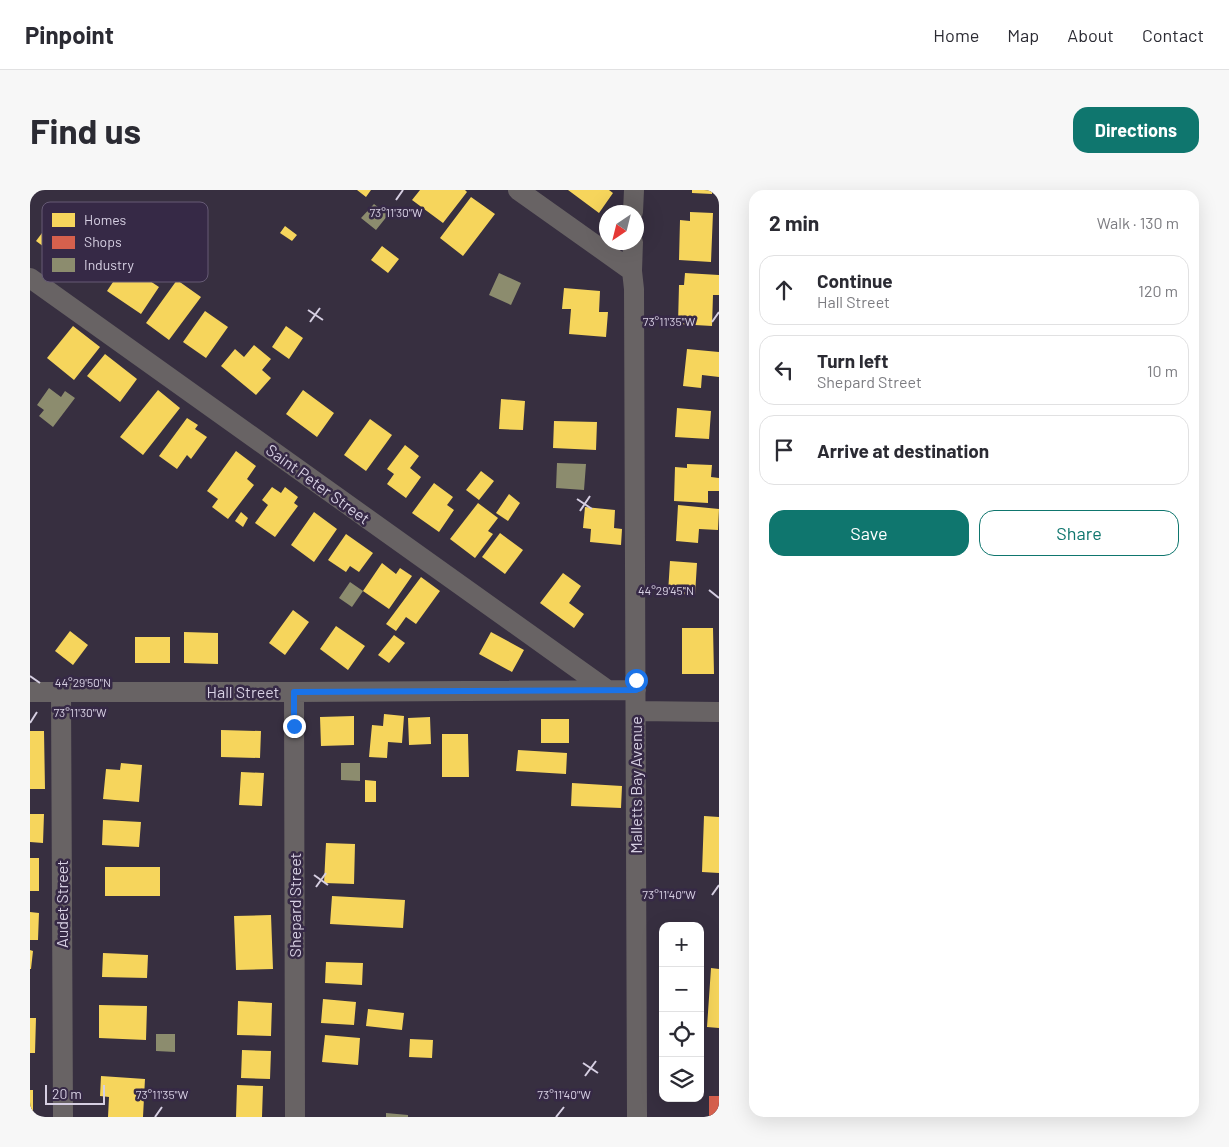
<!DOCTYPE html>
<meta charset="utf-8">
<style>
:root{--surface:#fff;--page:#f7f7f7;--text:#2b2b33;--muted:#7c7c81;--line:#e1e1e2;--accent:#0f766e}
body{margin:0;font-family:Barlow,sans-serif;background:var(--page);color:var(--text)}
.controls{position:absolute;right:15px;bottom:15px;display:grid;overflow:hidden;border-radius:10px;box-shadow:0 5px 20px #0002}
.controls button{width:45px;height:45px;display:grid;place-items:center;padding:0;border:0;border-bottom:1px solid var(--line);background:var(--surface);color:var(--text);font:25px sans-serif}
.compass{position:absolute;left:569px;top:15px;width:45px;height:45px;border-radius:50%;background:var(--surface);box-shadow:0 5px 20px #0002;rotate:215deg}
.scale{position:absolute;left:15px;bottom:12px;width:60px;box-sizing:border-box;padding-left:5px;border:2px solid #d6cfe2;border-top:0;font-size:14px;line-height:18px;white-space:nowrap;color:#d6cfe2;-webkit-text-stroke:4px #362946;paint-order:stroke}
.stop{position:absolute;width:15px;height:15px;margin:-11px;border:4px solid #1a73e8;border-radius:50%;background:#fff}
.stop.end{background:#1a73e8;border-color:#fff;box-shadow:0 1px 5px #0008}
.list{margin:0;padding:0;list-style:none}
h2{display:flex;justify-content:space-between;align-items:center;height:65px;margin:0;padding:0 20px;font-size:21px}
h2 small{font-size:16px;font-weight:400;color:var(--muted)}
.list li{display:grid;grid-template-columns:32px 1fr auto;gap:15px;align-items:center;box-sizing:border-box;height:70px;margin:0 10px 10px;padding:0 10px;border:1px solid var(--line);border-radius:15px}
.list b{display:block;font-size:19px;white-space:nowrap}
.list p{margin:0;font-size:16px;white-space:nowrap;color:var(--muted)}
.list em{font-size:16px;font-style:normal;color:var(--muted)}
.actions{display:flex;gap:10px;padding:15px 20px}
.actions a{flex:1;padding:11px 0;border:1px solid var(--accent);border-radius:15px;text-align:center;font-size:18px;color:var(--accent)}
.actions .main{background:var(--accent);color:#fff}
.icon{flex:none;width:28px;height:28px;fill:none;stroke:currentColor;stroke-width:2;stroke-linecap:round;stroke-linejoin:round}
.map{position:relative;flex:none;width:689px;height:927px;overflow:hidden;border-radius:15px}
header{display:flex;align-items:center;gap:30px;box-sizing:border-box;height:70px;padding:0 25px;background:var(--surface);border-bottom:1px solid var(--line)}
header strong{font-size:24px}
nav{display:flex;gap:28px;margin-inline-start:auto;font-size:18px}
.intro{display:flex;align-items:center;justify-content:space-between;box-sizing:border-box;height:120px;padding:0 30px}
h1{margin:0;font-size:35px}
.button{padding:12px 22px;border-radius:15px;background:var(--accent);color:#fff;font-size:18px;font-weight:700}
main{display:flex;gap:30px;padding:0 30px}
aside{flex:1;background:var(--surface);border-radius:15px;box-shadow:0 5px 20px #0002}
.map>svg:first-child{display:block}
.homes{fill:#f6d55c}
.shops{fill:#d6604d}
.industry{fill:#8c8c6e}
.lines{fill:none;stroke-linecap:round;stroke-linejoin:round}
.minor{stroke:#686364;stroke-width:20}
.route{stroke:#1a73e8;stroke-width:6}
.ticks{fill:none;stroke:#d6cfe2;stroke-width:2}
.labels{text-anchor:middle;stroke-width:5;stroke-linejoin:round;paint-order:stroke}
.street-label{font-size:16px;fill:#d6cfe2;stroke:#362946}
.key{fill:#362946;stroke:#665b75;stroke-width:1}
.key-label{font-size:14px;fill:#d6cfe2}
.ticks-label{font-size:12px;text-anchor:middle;fill:#d6cfe2;stroke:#362946;stroke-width:5;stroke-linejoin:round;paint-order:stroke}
</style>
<header>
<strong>Pinpoint</strong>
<nav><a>Home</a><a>Map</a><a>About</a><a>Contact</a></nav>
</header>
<div class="intro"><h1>Find us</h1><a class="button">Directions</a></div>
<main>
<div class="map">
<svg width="689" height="927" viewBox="0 0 689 927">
<rect width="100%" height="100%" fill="#372f40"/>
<path class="homes" d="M327,0h14l-5,7z
M390,0h45l2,2 -24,31 -31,-23z
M538,0h41l4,3 -14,20z
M662,0h20v4l-20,-1z
M441,7l24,17 -32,42 -23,-18z
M35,22l27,19 -25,33 -31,-23 6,-8 5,4z
M660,22l23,1 -2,49 -32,-2 1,-40 10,1z
M255,36l12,9 -5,6 -12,-8z
M352,56l17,13 -11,14 -17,-13z
M112,59l12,7 -13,19 18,12 -18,27 -34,-23 12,-18 -8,-5 8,-13 13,9z
M655,83l34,2v20h-6l-1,31 -34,-2 1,-39h5z
M147,90l24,17 -32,43 -23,-17z
M534,98l36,3 -1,21h9l-2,25 -37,-3 2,-25h-9z
M175,121l23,16 -22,31 -23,-16z
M43,136l27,21 -26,33 -27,-22z
M256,136l17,12 -14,21 -17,-12z
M224,155l17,14 -9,11 9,8 -15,17 -35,-29 14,-17 9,8z
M657,159l32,3v25l-17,-2 -1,13 -18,-2z
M75,164l32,25 -17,23 -33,-26z
M128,200l22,18 -37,47 -23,-18z
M273,200l31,23 -17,24 -31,-23z
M471,209l24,2 -2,29 -24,-1z
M647,218l34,3 -2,28 -34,-2z
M157,228l11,7 -3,4 12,8 -16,22 -4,-4 -10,14 -18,-13z
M340,229l22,16 -26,36 -22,-16z
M524,231l43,1 -1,28 -43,-2z
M375,255l14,11 -9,12 11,9 -15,21 -19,-14 7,-10 -7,-5z
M206,261l20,15 -9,13 7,6 -26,34 -16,-12 6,-8 -11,-8z
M657,274l25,1 -1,12 8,1v13h-11v12l-34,-2 1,-34 12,1z
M451,281l13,10 -15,19 -13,-10z
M404,293l19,14 -6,8 7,5 -15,22 -27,-19z
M242,297l9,6 4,-6 13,10 -4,6 4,3 -23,31 -20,-14 13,-18 -6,-5z
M479,304l11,9 -12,18 -12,-8z
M448,313l20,15 -10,13 5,3 -18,24 -25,-19z
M648,315l41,4 -1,21 -19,-1 -1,14 -22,-2z
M555,317l30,3 -1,18 8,1 -1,16 -31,-3 1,-13 -8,-1z
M211,322l7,6 -5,9 -8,-6z
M284,322l23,17 -23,33 -23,-17z
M470,343l23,17 -18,24 -23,-17z
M316,344l27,19 -14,19 -9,-6 -4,6 -18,-12z
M640,371l27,2 -2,32 -27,-2z
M352,373l14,11 4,-6 12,8 -23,33 -26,-18z
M533,383l18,13 -12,17 15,11 -10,14 -34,-25z
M391,387l19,14 -24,33 -10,-7 -10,14 -10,-7z
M263,420l16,12 -24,33 -16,-12z
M306,436l29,20 -17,24 -28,-21z
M652,438h31l1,46h-32z
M40,441l18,14 -15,20 -18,-14z
M154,442l34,1v31l-34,-1z
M461,442l33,18 -12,22 -33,-18z
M364,445l11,8 -16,20 -11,-8z
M105,447h35v26h-35z
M354,524l20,2 -2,27 -14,-1 -1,16 -18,-1 3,-32 11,1z
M324,526v29l-33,1 -1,-29z
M400,527l1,27 -22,1 -1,-27z
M511,529h28v24h-28z
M191,540l40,1 -1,27 -39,-1z
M0,541h14l1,58h-15z
M412,544h26l1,43h-27z
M488,560l49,3 -1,21 -50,-3z
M91,573l21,2 -3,37 -36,-3 3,-30 14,1z
M211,582l23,1 -2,33 -23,-1z
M335,590l11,1v21h-11z
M542,593l50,3 -1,22 -50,-2z
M0,624h14l-1,29 -13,-1z
M674,626l15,1v56l-17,-1z
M73,630l38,2 -2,25 -37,-2z
M296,653l29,1 -1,40 -30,-1z
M0,668h9v33h-9z
M75,677h55v29h-55z
M302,706l73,4 -2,28 -73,-4z
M0,722l9,1 -1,27h-8z
M241,725l2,54 -37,1 -2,-54z
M0,760l3,1 -2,18h-1z
M73,763l45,2 -1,23 -45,-1z
M296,772l37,1 -1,22 -37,-2z
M681,778l8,1v59l-12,-1z
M293,809l33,3 -2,23 -33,-2z
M208,811l34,2 -1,33 -34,-1z
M69,815l48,1 -1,34 -47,-2z
M338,819l36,4 -2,17 -36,-4z
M0,828h6l-1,35h-5z
M295,845l35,3 -2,27 -36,-3z
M380,849l23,1 -1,18 -23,-1z
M212,860l29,1 -1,28 -29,-1z
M71,886l44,3 -2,38h-35l1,-20 -9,-1z
M207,895l26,1 -1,31h-26z
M0,900h3v27h-3z"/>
<path class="shops" d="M679,906h10v21h-10z"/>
<path class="industry" d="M344,14l14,11 -12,15 -15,-12z
M469,83l22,10 -10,22 -22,-10z
M19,198l12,9 4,-6 10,7 -22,29 -14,-11 5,-6 -7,-5z
M527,273l29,1 -2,26 -28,-2z
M320,392l13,9 -11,16 -13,-9z
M311,573h19v18l-19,-1z
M126,844h19v18l-19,-1z
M356,923l22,2v2h-22z"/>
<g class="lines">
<path class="minor" d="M488,0l114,81
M603,22l1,-22
M603,52l-1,29 2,18 3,828
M0,88l576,411
M0,502h264l342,-2
M31,502l2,425
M264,502l1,425
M606,521l83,1"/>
</g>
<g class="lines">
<path class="route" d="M264,536v-34l342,-2v-10"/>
</g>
<path class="ticks" d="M366,10l7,-10M278,120l15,10M280,132l10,-14M682,132l7,-10M547,309l15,10M550,321l10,-15M679,400l10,8M0,486l10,7M0,533l7,-11M284,685l14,10M286,697l10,-14M682,705l7,-10M553,873l15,10M555,886l11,-15M125,927l7,-10M526,927l8,-10"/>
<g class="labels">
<g class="street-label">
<text transform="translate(288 294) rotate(36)" y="6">Saint Peter Street</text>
<text x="213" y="508">Hall Street</text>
<text transform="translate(606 595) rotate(-90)" y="6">Malletts Bay Avenue</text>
<text transform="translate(32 714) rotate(-90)" y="6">Audet Street</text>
<text transform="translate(265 715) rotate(-90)" y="6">Shepard Street</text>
</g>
</g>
<rect x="12" y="12" width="166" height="80" rx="8" class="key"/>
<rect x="22" y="23" width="23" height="14" fill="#f6d55c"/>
<rect x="22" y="46" width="23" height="13" fill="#d6604d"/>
<rect x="22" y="68" width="23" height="14" fill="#8c8c6e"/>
<g class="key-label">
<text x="54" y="35">Homes</text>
<text x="54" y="57">Shops</text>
<text x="54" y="80">Industry</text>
</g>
<g class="ticks-label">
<text x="366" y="27">73°11'30"W</text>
<text x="639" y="136">73°11'35"W</text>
<text x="636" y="405">44°29'45"N</text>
<text x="53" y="497">44°29'50"N</text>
<text x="50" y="527">73°11'30"W</text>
<text x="639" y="709">73°11'40"W</text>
<text x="132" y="909">73°11'35"W</text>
<text x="534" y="909">73°11'40"W</text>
</g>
</svg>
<div class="controls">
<button>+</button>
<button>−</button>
<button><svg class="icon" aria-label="locate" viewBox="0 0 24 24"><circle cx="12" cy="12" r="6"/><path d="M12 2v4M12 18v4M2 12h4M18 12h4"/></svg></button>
<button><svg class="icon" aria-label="layers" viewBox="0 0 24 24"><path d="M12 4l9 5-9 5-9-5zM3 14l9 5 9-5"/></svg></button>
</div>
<svg class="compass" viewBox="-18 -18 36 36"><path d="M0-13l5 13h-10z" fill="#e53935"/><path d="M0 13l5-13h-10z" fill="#7c7c81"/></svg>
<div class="scale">20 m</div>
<div class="stop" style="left:606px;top:490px"></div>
<div class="stop end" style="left:264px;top:536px"></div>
</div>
<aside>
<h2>2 min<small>Walk · 130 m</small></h2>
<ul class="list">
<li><svg class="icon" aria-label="ahead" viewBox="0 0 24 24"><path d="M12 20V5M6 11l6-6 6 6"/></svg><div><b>Continue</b><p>Hall Street</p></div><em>120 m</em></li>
<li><svg class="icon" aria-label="left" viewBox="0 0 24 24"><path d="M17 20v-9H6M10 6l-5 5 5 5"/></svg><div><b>Turn left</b><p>Shepard Street</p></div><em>10 m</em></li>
<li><svg class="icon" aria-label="arrive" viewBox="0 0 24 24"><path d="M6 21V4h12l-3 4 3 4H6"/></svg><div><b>Arrive at destination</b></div></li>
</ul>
<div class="actions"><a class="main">Save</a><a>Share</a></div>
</aside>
</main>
